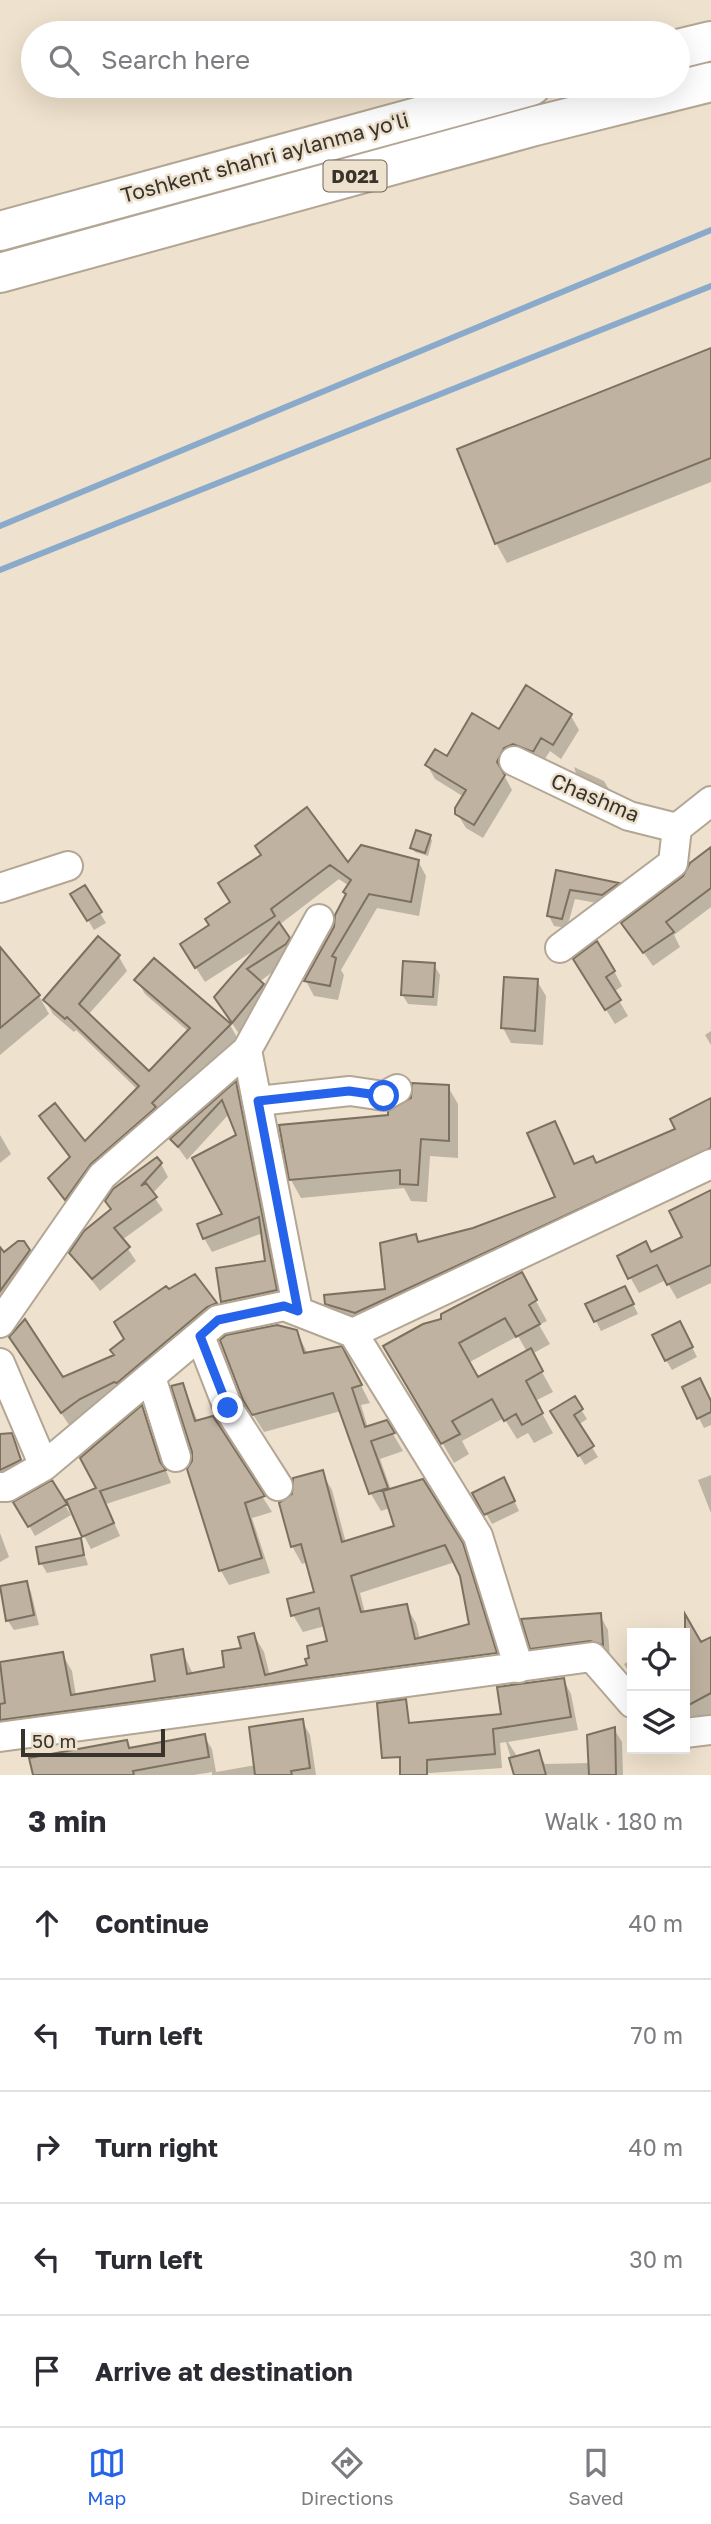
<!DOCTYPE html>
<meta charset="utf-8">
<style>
:root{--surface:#fff;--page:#f2f2f3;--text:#2b2b33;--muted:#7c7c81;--line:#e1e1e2;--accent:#2563eb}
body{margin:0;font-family:"Golos Text",sans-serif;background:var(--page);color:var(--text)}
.controls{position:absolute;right:21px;bottom:21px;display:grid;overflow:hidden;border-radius:0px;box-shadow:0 7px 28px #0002}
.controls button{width:63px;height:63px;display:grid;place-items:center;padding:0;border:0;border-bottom:2px solid var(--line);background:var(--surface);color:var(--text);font:35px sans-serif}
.scale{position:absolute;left:21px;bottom:18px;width:144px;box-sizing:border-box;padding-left:7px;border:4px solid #38332b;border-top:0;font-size:19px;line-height:24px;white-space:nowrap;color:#38332b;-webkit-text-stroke:5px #eee1cd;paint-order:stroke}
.stop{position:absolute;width:21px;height:21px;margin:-16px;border:5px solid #2563eb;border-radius:50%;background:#fff}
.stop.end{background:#2563eb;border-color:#fff;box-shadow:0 2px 7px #0008}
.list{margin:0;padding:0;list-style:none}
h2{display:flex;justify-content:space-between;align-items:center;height:91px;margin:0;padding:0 28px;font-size:30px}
h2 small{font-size:23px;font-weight:400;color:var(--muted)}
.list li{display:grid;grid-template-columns:46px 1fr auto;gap:21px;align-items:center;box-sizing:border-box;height:112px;padding:0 28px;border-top:2px solid var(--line)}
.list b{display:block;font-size:26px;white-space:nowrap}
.list em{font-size:23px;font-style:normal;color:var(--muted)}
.icon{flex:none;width:38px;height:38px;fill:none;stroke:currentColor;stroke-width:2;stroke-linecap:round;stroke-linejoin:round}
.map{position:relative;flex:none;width:711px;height:1775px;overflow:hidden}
.search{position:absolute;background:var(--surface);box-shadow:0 7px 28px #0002;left:21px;right:21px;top:21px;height:77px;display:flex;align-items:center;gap:18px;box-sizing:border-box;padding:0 24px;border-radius:38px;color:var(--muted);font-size:26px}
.sheet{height:651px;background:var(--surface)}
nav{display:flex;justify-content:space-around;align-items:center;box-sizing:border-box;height:98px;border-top:2px solid var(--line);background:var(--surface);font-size:19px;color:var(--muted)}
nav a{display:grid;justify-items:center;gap:4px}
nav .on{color:var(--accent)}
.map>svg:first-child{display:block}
.shadow{fill:#0003;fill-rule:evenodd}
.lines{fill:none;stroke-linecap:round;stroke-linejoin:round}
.stream{stroke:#8aaacb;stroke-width:6}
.building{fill:#bfb2a0;stroke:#7c715f;stroke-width:2;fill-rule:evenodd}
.minor-casing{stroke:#b3a694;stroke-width:32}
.highway-casing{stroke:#b3a694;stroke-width:42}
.minor{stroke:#fff;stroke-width:28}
.highway{stroke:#fff;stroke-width:38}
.route{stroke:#2563eb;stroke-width:9}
.labels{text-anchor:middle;stroke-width:5;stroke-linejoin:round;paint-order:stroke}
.shield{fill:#eee1cd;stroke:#6f675c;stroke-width:2}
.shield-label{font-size:19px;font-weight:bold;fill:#38332b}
.street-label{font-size:21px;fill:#38332b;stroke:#eee1cd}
</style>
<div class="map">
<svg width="711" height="1775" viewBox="0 0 711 1775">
<rect width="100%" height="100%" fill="#eee1cd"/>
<path class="shadow" d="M711,350v132l-204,81 -11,-20z
M571,716l8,14 -18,29 -11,-8 -9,14 -29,-3 -7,15 7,13 -29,48 -17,-10 -9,-15 7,-16 -29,-18 -8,-14z
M574,767l30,14 6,10 -32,-12z
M430,836l2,5 -4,15 -13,-4 -3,-4z
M711,849v58l-37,28 6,12 -27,19 -30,-43 62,-46z
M262,856l86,9 70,-4 8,15 -7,40 -42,-8 -36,62 3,5 -6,25 -24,-4 -8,-15 29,-53 14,-42 -10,-7 -60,46 18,29 -38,28 13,18 -31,37 -16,-25 33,-64 -53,34 -14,-22z
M558,872l60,12 5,9 -15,12 -33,-6 -8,29 -13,-2 -5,-10z
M85,888l21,35 -12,7 -21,-35z
M0,949l39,47 10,18 -49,41z
M119,957l8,14 -39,44 61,58 40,-41 -44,-38 -8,-14 93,45 8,14 -78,78 -86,95 -24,-34 20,-19 -29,-42 44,27 53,-54 -62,-60 -2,2 -21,-18 -8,-14z
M434,965l6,10 -3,31 -29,-2 -6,-10z
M614,971l8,15 -8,6 14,24 -13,8 -31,-50z
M537,981l9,15 -3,49 -32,-2 -8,-15z
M711,1031v14l-6,-10z
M236,1084l7,13 41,208 -54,11 -8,-14 -4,-33 49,-6 -4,-30 -51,19 -8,-14 21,-23 13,-79 -9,-22 -42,46 -15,-21z
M448,1087l10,17v54l-28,-2 -3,46 -16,-1 -7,-13 -103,10 -10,-18 99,-63z
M711,1100v64l-346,165 -29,-9 -10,-16 61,-13 28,-55 4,8 55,-14 83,-32 -3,-75 21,42h21l82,-35z
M0,1135l11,19 -11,9z
M161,1164l7,13 -16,17 11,16 -41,30 14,21 -36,30 -29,-38z
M711,1192v91l-34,16 -11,-19 -27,13 -20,-36 32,-3 33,-16z
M22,1241l15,24 -37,47v-55z
M521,1274l26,47 -8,4 11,19 -18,10 21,38 -18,9 18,32 -19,10 -6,-10 -11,6 -13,-21 -42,23 7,13 -15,9 -68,-117 57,-25zM518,1336l9,16 -50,28 -9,-17z
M194,1276l33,47 -154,108 -62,-94 51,42 53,-23 53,-64z
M630,1298l8,16 -37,17 -13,-26z
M296,1331l12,23 43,12 19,37 -9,2 7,23 18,-6 17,29 -23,8 11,31 70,54 11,18 27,89 -185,25v4l186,-26 5,16 -505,71v-77l62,-10 10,17 4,25 81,-14 25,-31 11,23 33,-5 28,-34 10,17 6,24 39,-10 20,-24 -4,-16 -22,6 -10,-17 23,-21 -9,-32 -5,2 -10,-18 30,-73 10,17 14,53 50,-16 -6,-19 -9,3 -10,-17 -30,-83 -77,21 -20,-32zM455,1562l7,13 9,50 -51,14 -4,-16 -10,-17 -41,7 -5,-20zM272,1682v3l-115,16v-4z
M685,1333l12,24 -25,13 -6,-10z
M183,1385l15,37 15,-4 59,94 -20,6 18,55 -41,12 -8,-14 -32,-102 5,-7z
M574,1398l13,21 -9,6 20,32 -13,8 -33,-53z
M711,1402v23l-7,3 -5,-10z
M142,1408l29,75 -65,21 14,32 -29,13 -7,-13 14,-47z
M0,1435h11l16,39 -27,3z
M711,1475v38l-13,-33z
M52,1483l19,32 -36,21 -19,-33z
M509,1489l10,22 -27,13 -18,-31z
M0,1533l9,24 -9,5z
M80,1540l8,25 -41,8 -6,-10z
M26,1583l5,9 8,33 -25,5 -6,-9 -7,-33z
M600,1615l8,15 2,29 -69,4 -9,-15z
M693,1632l7,13 11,-6v78l-26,15v-95z
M632,1659v19l-8,-14z
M563,1679l8,15 7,36 -70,12 10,16 20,-6 7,12 45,-1 24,-34 8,13 1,33h-107l-10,-33 -6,1 2,25 -101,7 1,-49 101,-10z
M302,1721l8,14 6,40h-104v-3l-18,3h-160l92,-33 5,7 73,-13 8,13 4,23 40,-7z"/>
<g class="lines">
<path class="stream" d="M0,526l711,-296
M0,570l711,-284"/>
</g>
<path class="building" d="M711,348v110l-216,86 -38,-95z
M526,685l46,29 -19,31 -12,-7 -8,14 -20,-8 -9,4 -7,14 8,13 -31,50 -19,-11v-6l11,-18 -41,-25 10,-16 12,7 25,-43 27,16z
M307,807l41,55 13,-17 58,15 -8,42 -42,-8 -37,62 4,2 -6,28 -26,-5 30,-54 1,-12 11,-21 -3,-2 8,-12 -21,-15 -59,44 4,7 -80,52 -15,-24 29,-19 -4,-6 25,-17 -12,-19 43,-28 -6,-9z
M416,830l15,5 -6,18 -15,-5z
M711,847v41l-45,34 8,10 -31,21 -22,-30 62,-47 7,-13z
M556,870l63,13 -17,12 -32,-5 -8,29 -15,-3z
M85,885l17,27 -15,9 -17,-27z
M279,922l11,16 -4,6 -39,25 17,15 -32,39 -18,-26z
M98,936l22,19 -41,49 70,67 41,-43 -56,-48 20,-22 77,66 -79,79 4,4 -3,3 -62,54 -26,36 -17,-22 22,-21 -31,-41 16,-13 30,38 54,-55 -72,-69 -2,2 -22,-19z
M597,941l18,30 -9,6 15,23 -16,10 -32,-51z
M0,947l40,48 -40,33z
M403,961l32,2 -2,34 -32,-2z
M504,977l34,2 -3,52 -34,-3z
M236,1081l41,209 -56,12 -5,-34 49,-7 -6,-44 -56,22 -6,-15 25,-10 -30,-56 44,-23 -14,-35 -44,47 -8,-8z
M412,1083l37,2v56l-28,-2 -3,46 -18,-1v-14l-111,10 -10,-55 109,-10v-4l23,-13z
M711,1098v50l-356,165 -30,-9 -1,-9 61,-6 -5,-46 36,-9 2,8 55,-14 82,-31 -28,-64 28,-12 19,43 19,-8 3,7 79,-34 -5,-10z
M157,1157l5,6 -21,23 5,-3 11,14 -43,31 16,19 -38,32 -23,-26 15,-22 27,-22 -6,-8 8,-12z
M711,1190v75l-44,20 -10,-20 -29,14 -11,-23 29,-15 5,11 31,-15 -13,-26z
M18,1241h6l6,9 -30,41v-44l4,5z
M522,1272l15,28 -8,5 11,19 -24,13 -11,-19 -46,25 19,34 53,-29 12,23 -17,10 17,32 -21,12 -6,-11 -12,7 -12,-22 -40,22 8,13 -19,10 -58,-98 40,-22 18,-5v-5z
M195,1274l22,29 -10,4 -90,76 -3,-1 -34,17 -19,14 -52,-76 16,-18 38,58 51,-22 -4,-5 14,-11 -10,-17 52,-36 3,3z
M625,1286l9,18 -40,18 -9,-18z
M680,1321l13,26 -28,14 -13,-26z
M277,1325l20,5 7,23 38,-7 20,39 -10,3 13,39 22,-7 8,13 -24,8 17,47 -19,6 -36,-101 -81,22 -9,-15 -23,-60 6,-5z
M700,1378l11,23v11l-14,7 -15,-32z
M183,1383l12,38 18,-5 52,80 -20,7 17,55 -43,13 -32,-102 5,-8v-9l-21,-66z
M575,1396l8,13 -9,6 20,31 -16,10 -28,-45z
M142,1405l18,57 6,8 -66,21 14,32 -32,14 -16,-37 30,-12 -16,-30z
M12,1433l9,27 -21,10v-36z
M323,1470l19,72 52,-16 -11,-35 40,-12 40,64 34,110 -497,67v-16l5,-1 -5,-41 63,-10 8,43 84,-14 -4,-26 32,-6 4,25 37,-7 -2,-16 19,-3 -3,-11 16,-4 11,42 42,-10 -2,-6 4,-1 -2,-12 20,-5 -8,-33 -28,8 -4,-17 27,-7 -13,-48 -10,3 -12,-44 13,-9 1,-16zM445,1545l15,31 9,48 -54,15 -8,-35 -46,8 -10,-36z
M504,1477l11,24 -31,14 -12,-22z
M52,1480l15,24 -39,23 -15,-25z
M81,1538l3,17 -45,9 -3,-17z
M27,1581l7,34 -28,6 -6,-35z
M601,1613l2,32 -13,-4 -60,8 -9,-30z
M685,1614l16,28 10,-5v56l-26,14z
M564,1678l7,39 -78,12 2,25 -68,6v15h-27v-18l-18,1 -5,-55 29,-4 3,24 92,-9 -4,-27z
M303,1719l7,49 -19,3 1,4h-37l-6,-48z
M615,1727l1,48h-27l-2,-40z
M205,1734l4,23 -76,14 1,4h-101l-4,-17 98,-18 2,8z
M539,1750l7,25h-32l-5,-17z"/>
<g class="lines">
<defs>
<path id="minor" d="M514,761l115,55 48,12 34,-27
M0,888l68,-22
M560,948l113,-85 4,-35
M258,1101l92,-10 34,5 13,-7
M298,1311l-51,-261 72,-131
M0,1323l102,-147 145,-126
M353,1333l358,-169
M200,1336l28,72 50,78
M0,1363l44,103
M151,1377l25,80
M0,1487h7l37,-21 174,-146 66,-14 69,27 125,203 41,132
M685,1733l26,-3
M0,1737l592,-80 40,46"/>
<path id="highway" d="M678,49l33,-8
M0,231l531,-145
M0,273l535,-147 176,-44"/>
</defs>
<use href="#minor" class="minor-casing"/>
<use href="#highway" class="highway-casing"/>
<use href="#minor" class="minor"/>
<use href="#highway" class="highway"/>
</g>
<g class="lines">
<path class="route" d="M228,1408l-28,-72 18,-16 66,-14 14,5 -40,-210 91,-10 35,5"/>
</g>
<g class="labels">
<rect class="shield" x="323.5" y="160.5" width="63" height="31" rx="5"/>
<g class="shield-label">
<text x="355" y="183">D021</text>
</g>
<g class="street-label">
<text transform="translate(265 158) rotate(-15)" y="7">Toshkent shahri aylanma yoʻli</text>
<text transform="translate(595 798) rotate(23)" y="7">Chashma</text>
</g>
</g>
</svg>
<div class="controls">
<button><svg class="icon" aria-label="locate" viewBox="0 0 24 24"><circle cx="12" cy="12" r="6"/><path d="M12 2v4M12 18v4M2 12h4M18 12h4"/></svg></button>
<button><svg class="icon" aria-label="layers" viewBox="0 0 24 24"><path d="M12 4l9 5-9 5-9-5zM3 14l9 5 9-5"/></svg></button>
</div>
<div class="scale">50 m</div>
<div class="stop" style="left:384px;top:1096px"></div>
<div class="stop end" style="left:228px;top:1408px"></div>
<div class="search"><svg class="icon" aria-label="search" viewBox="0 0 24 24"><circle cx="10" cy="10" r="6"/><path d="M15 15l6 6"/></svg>Search here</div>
</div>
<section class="sheet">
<h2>3 min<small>Walk · 180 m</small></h2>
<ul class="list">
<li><svg class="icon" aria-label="ahead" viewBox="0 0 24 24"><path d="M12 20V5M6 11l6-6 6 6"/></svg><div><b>Continue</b></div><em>40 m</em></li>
<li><svg class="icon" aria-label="left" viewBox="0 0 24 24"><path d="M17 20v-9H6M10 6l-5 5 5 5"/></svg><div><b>Turn left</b></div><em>70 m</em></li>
<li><svg class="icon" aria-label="right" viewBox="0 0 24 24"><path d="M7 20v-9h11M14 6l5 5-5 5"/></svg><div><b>Turn right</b></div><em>40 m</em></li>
<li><svg class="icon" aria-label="left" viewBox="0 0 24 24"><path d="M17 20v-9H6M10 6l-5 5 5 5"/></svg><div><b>Turn left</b></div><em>30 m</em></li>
<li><svg class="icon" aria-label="arrive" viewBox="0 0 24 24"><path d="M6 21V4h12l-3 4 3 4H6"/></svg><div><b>Arrive at destination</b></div></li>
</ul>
</section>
<nav>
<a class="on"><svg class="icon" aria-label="map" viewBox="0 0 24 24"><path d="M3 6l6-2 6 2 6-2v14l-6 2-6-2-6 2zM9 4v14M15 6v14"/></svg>Map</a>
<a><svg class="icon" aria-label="directions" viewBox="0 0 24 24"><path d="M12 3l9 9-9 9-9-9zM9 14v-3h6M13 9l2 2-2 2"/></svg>Directions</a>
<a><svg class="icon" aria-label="saved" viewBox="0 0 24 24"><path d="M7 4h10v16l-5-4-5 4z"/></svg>Saved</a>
</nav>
